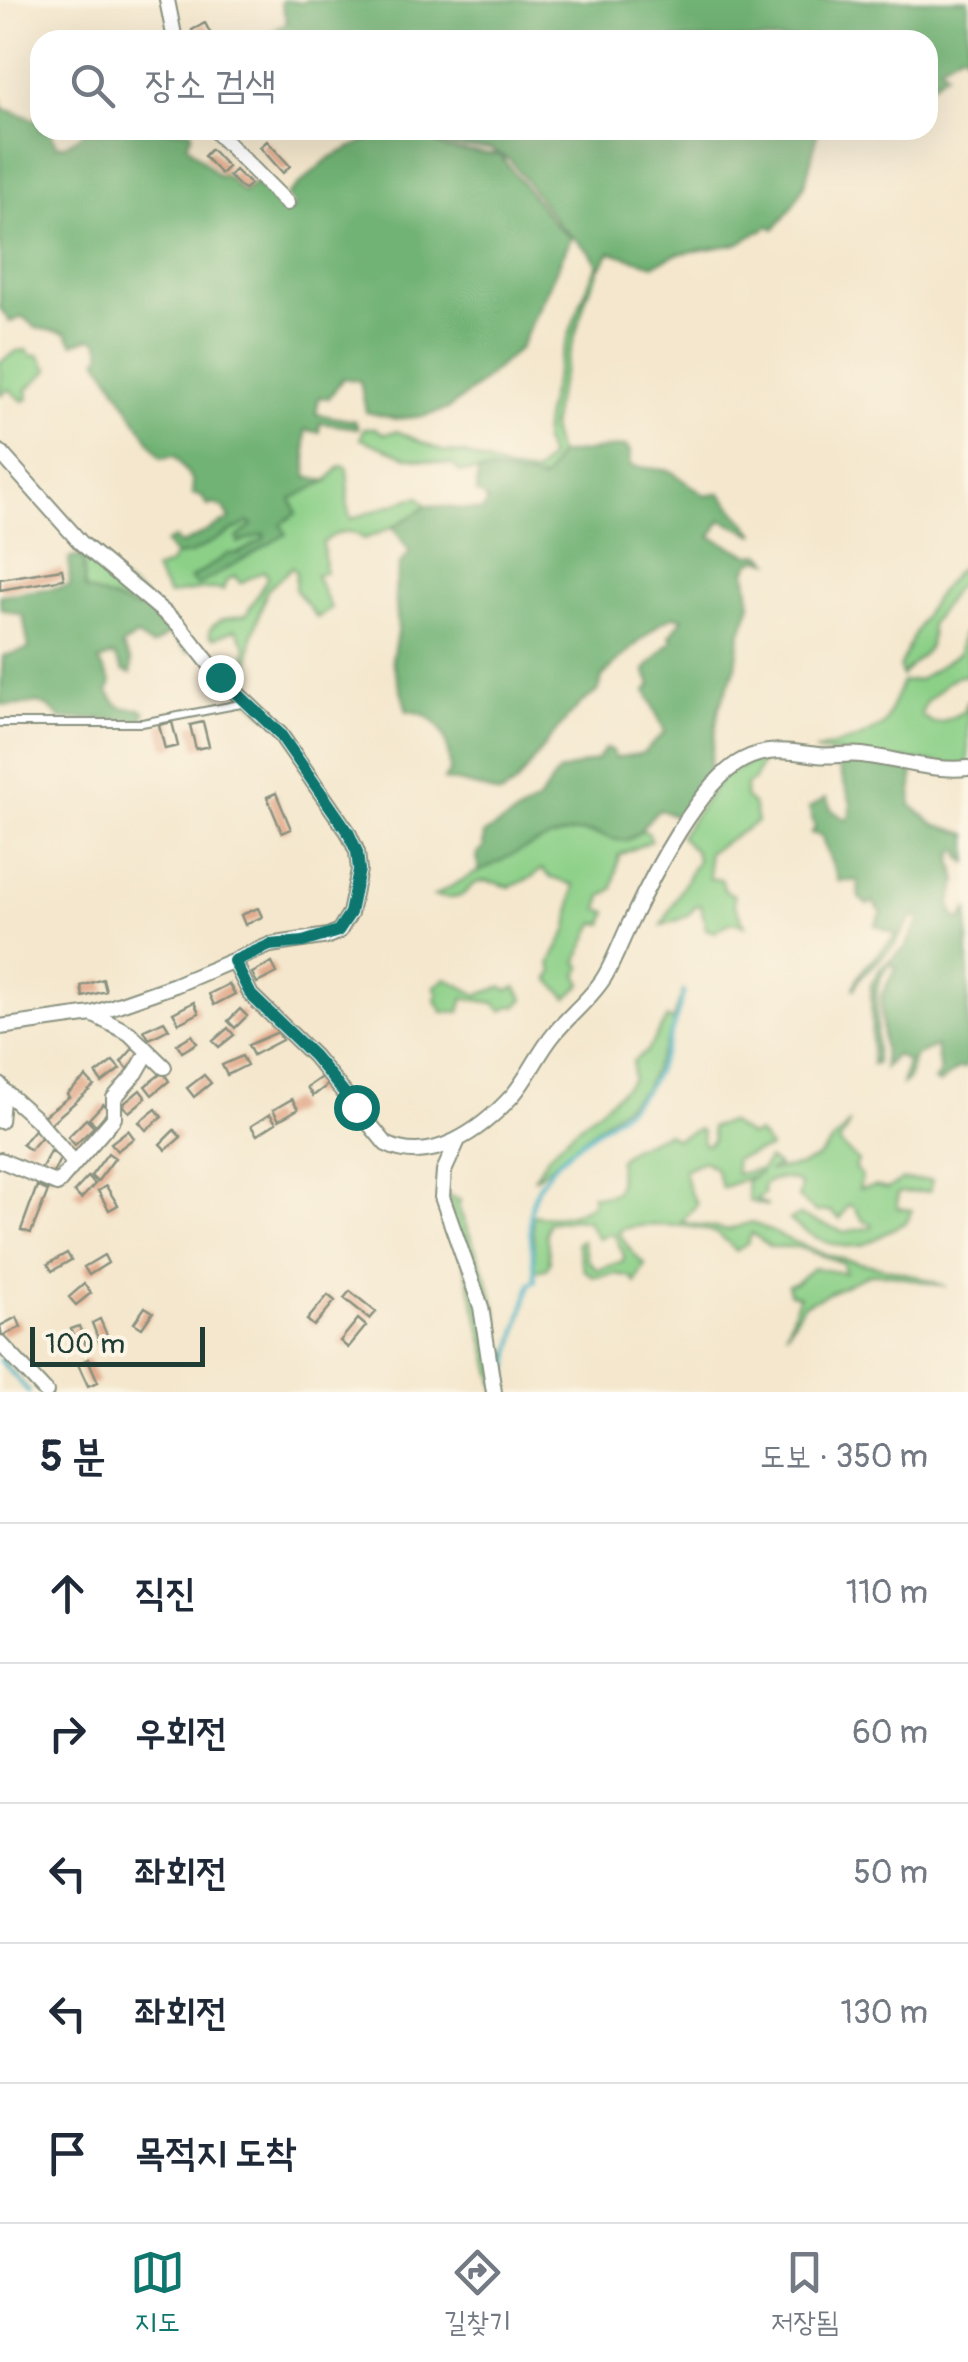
<!DOCTYPE html>
<html lang="ko">
<meta charset="utf-8">
<style>
:root{--surface:#fff;--page:#f6f6f7;--text:#1f2937;--muted:#747a83;--line:#e0e1e3;--accent:#0f766e}
body{margin:0;font-family:Pangolin,"Poor Story",sans-serif;background:var(--page);color:var(--text)}
.scale{position:absolute;left:30px;bottom:25px;width:175px;box-sizing:border-box;padding-left:10px;border:5px solid #1f3d34;border-top:0;font-size:28px;line-height:35px;white-space:nowrap;color:#1f3d34;-webkit-text-stroke:8px #fcf5e5;paint-order:stroke}
.stop{position:absolute;width:30px;height:30px;margin:-22px;border:8px solid #0f766e;border-radius:50%;background:#fff}
.stop.end{background:#0f766e;border-color:#fff;box-shadow:0 2px 10px #0008}
.list{margin:0;padding:0;list-style:none}
h2{display:flex;justify-content:space-between;align-items:center;height:130px;margin:0;padding:0 40px;font-size:42px}
h2 small{font-size:32px;font-weight:400;color:var(--muted)}
.list li{display:grid;grid-template-columns:65px 1fr auto;gap:30px;align-items:center;box-sizing:border-box;height:140px;padding:0 40px;border-top:2px solid var(--line)}
.list b{display:block;font-size:38px;white-space:nowrap}
.list em{font-size:32px;font-style:normal;color:var(--muted)}
.icon{flex:none;width:55px;height:55px;fill:none;stroke:currentColor;stroke-width:2;stroke-linecap:round;stroke-linejoin:round}
.map{position:relative;flex:none;width:968px;height:1392px;overflow:hidden}
.search{position:absolute;background:var(--surface);box-shadow:0 10px 40px #0002;left:30px;right:30px;top:30px;height:110px;display:flex;align-items:center;gap:25px;box-sizing:border-box;padding:0 35px;border-radius:30px;color:var(--muted);font-size:38px}
.sheet{height:830px;background:var(--surface)}
nav{display:flex;justify-content:space-around;align-items:center;box-sizing:border-box;height:140px;border-top:2px solid var(--line);background:var(--surface);font-size:28px;color:var(--muted)}
nav a{display:grid;justify-items:center;gap:5px}
nav .on{color:var(--accent)}
.map>svg:first-child{display:block}
.green{fill:#8cd088;stroke:#56865e;stroke-width:2.5}
.forest{fill:#71b274;stroke:#487854;stroke-width:2.5}
.lines{fill:none;stroke-linecap:round;stroke-linejoin:round}
.stream{stroke:#49b5c6;stroke-width:4}
.building{fill:#e2ab8d}
.lane-casing{stroke:#8a9280;stroke-width:10}
.street-casing{stroke:#8a9280;stroke-width:18}
.lane{stroke:#fff;stroke-width:6}
.street{stroke:#fff;stroke-width:14}
.route{stroke:#0f766e;stroke-width:12}
</style>
<div class="map">
<svg width="968" height="1392" viewBox="0 0 968 1392">
<rect width="100%" height="100%" fill="#fcf5e5"/>
<filter id="ink" filterUnits="userSpaceOnUse"><feTurbulence type="fractalNoise" baseFrequency=".01" numOctaves="2"/><feDisplacementMap in="SourceGraphic" scale="20" xChannelSelector="R" yChannelSelector="G"/><feConvolveMatrix kernelMatrix="1 2 1 2 8 2 1 2 1" color-interpolation-filters="sRGB"/></filter>
<filter id="wash" filterUnits="userSpaceOnUse"><feTurbulence type="fractalNoise" baseFrequency=".0048" numOctaves="4" result="noise"/><feDisplacementMap in="SourceGraphic" scale="40" xChannelSelector="R" yChannelSelector="G"/><feGaussianBlur stdDeviation="2.25" result="paint"/><feColorMatrix in="noise" values="0 0 0 0 0 0 0 0 0 0 0 0 0 0 0 0 0 1.4 0 .05"/><feComposite in="paint" operator="in"/></filter>
<g filter="url(#wash)">
<rect width="100%" height="100%" fill="#f4e7cd"/>
<path class="green" d="M597,266l1,7 -11,22 -31,104 -5,29 7,27 -14,25 -53,-9 -31,1 -7,-7 -47,-8 -45,-18 3,-11h11l9,6 13,-3 45,20 23,3 42,16 28,4 14,-16c-2,-6 -4,-10 -5,-15 -5,-32 37,-147 53,-177z
M26,350l5,6 7,-1 11,15 -22,19 1,10 -5,2 -14,-12 -9,6v-33l17,-11z
M340,466l6,1c6,18 -3,36 5,52l58,-20 10,-2 7,8c-11,13 -45,28 -62,34 -15,-12 -27,-8 -41,4l2,29 -9,3 15,33 -14,10 -22,-29 1,-17 -4,-5 -25,23 -15,47 -5,47 20,32 -44,-39 16,8 3,-3 4,-35 -10,-18 -22,9 -4,-3v-6l10,-9 26,-5 22,-38 -4,-6 -24,12 -5,-7 -9,5 -3,9c-10,-3 -41,2 -54,5l-15,-25 15,-5 6,-9 15,-2 59,-32 4,2 -15,13 26,-4v6l-74,40 7,6 89,-51 -5,-10 10,-25 36,-18z
M83,556h4l56,40 -6,13 -53,-20z
M968,561v24l-11,1 -27,39c7,29 -14,30 -28,51l-2,-9c16,-40 34,-77 68,-106z
M962,634l6,1v41c-20,-3 -27,17 -42,25l-5,14 12,8 9,-1 21,-10 5,-12v66l-153,-15 42,-12 27,-14 18,-43 17,-2 40,-27z
M765,754l-11,26 -8,5 -1,12 8,7 4,18 -49,31 2,26h11l4,12 9,4v9l12,23c-13,-9 -19,-3 -31,5l-9,-3 -5,-24 -6,1c-6,13 -21,15 -33,19l35,-65 -2,-9 -15,-15 41,-58z
M643,830l6,4 2,7 -32,14 -6,34 -11,7 -3,13 9,3 -4,12 -9,-1 -18,38 5,7 -5,6 5,10 -15,14 -18,-19 4,-7 -3,-9 18,-34 6,-44 -23,-7 -9,-9 -11,9 -21,9c-8,-2 -17,-6 -25,-6 -23,1 -12,24 -51,15 39,-21 91,-55 135,-63 30,-5 47,17 74,-3z
M446,978l31,17 25,-8 7,3 7,-3 8,12 -8,8 -6,-1 -7,5 -9,-8 -30,-5 -4,14h-17l-8,-13 3,-5 -4,-7z
M684,989l-9,35 -31,66 -110,89c16,-39 69,-67 99,-100v-18l13,-9 21,-34 5,3z
M728,1122l22,14 8,-3 12,15 -35,11 1,15 26,-5 6,-10 10,7 -10,5 34,-6 15,-7 33,-35 -11,20 19,18 -3,7 7,9 -3,12 16,-3 12,3 15,-9h30l-2,11 -32,2 -1,15 15,2 -5,12c-15,6 -22,12 -35,19 -28,15 -61,-4 -83,-21l10,-5 45,17 28,-5v-3l-9,-3 -10,-15 -5,-1 -8,14 -10,-8 -13,1 -19,-14 3,-11 -3,-5c-12,-5 -26,-5 -35,4l1,8 -8,5 12,7 -19,-5 -3,-20 16,-9 -40,16 -7,-20 -12,-7 -19,9 5,20 8,14 -15,18 45,8 25,-8c26,13 66,31 95,38 34,8 66,12 99,27l-58,-13h-18l-67,31 -17,28 13,-36 -10,-4 -1,-8 8,-2 17,-15 32,5 -2,-10 -46,-16h-27l-18,-14 -5,11 -11,7c-8,-8 -15,-17 -26,-20 -18,-6 -74,-9 -91,0 4,10 16,27 26,33l-10,19 -4,-6 -15,-3 -22,3 -10,-7 -7,-27 5,-3 6,20 9,10 26,-9 1,-6 -11,-22 -15,6 -11,-18 -13,-2 -26,4 -2,11 4,28 -4,7 -11,2 -3,-56c21,4 45,1 61,-12l-1,-8c35,4 24,-12 27,-36l13,-11 35,-15 9,6 22,-10 4,3 1,12 5,1 5,-5 -2,-13z
M447,1195l13,6 -2,5c16,45 47,99 41,147l4,3 7,-3 -6,39h-7z"/>
<path class="forest" d="M284,0l18,3 4,-3h662v59l-6,-7 -22,13 6,8 -18,14v-47h-667l26,-18 -6,-20z
M0,98l2,10 37,13 1,9h9l8,16 10,-2 21,-14h102l2,3 -5,12 32,32 5,-3 20,19 11,-11 37,29 2,-6 -8,-9 43,-38 59,-28h27l31,19 54,6 57,72 14,11 -51,110 -44,39 -28,22 -23,7 -29,3 -30,-7 -6,-31 -17,-3 -14,20 -10,-1 -3,17 39,7 3,7 -38,-5 -1,9 -14,-2 2,47 20,4 -36,18 6,14 -16,11 5,10 -89,52 -7,-7 38,-25 12,-1 24,-14v-5l-26,9v-6l15,-13 -4,-2 -59,32 -15,2 -10,-13 9,-5 6,6 6,-2 44,-23 -6,-11 -10,-4 -6,2 -6,-9 -9,-3 -1,-14 -17,-24 -14,2c-23,-32 -41,-66 -63,-99l4,-6 -4,-12 -7,-3 -18,6 -7,-11 -30,-5 -13,-11 -13,5 -10,-14z
M418,130h400c-10,43 -11,64 -44,99l-5,-3 -32,18 -60,10 -23,11 -44,-13 -10,16 -10,-16 -31,-27 -49,-65 -19,-11 -44,-3z
M626,446l4,5 1,15 40,5 35,25 14,-3 36,42 -35,-15 -10,17 38,18 13,-1 8,7 -10,-2 -9,3 -5,9 5,33 -11,31 -4,32 -17,40 -11,70 3,5 -21,29 -11,6 -19,-7c-15,7 -16,25 -34,30 -13,3 -24,-8 -37,-8 -38,-2 -77,24 -110,40l-2,-18 6,-5 1,-15 54,-33 20,-29 39,-12 8,-11 7,2 3,7 28,-5 22,-21 -19,-41 5,-6 -6,-15 27,-30 -2,-4 13,-18 -9,-2 -15,8 -38,34 -18,18 -6,16 -17,12 -33,38 -31,42 -16,11c-18,-8 -36,-12 -56,-15l6,-9c-1,-30 -9,-58 -43,-60l-15,-52 6,-31 -3,-38 5,-26 10,-12 -17,-25c11,-8 25,-12 33,-22l56,6 5,-7 -2,-7 -8,-4 1,-21 13,-1 53,9 14,-25z
M83,556l2,33 52,20 6,-13 50,52 -5,4 -18,-19 -18,13 -15,-10 -15,10 9,15v13l-8,-3 -9,-16 -15,6 12,21 -3,10c10,16 14,17 32,17l5,3 -3,8 -81,-1c-24,-29 -32,-8 -61,-15l3,-48 26,-7 -6,-34 -22,-6 -1,-14 70,-9 -1,-28z
M820,758h51l42,11 -2,36 23,19 34,10v29l-8,-6 2,-5 -7,-2 -3,9 5,23 -7,24 6,12 5,2 7,-11v152l-3,7 -8,1 -18,15 -5,-3 6,-8 -4,-27 -22,11 -6,23 -6,5 5,-24 -11,-6 -12,13 -3,-65 1,-9 14,-26 -5,-5 -11,15 -3,12 -1,74h-4l-1,-79 10,-18 24,-19 15,-28 -7,-4 -19,30 -34,32 -6,12c3,-23 29,-37 42,-56l-21,-9 7,-12 -9,-11 -5,3 -9,-7 -1,-17h-20c-4,-17 -13,-28 -16,-45l-11,-3 4,-5 -6,-20 17,-10 6,12 14,10 4,-4 1,-13 -12,-35z"/>
<g class="lines">
<path class="stream" d="M0,1360l29,32
M506,1392l5,-40 19,-68 5,-3c0,-26 -11,-58 -1,-84 19,-49 77,-68 110,-105 16,-19 33,-75 40,-100"/>
</g>
<g id="blocks">
<path class="building" d="M205,23l9,17h-17l-5,-10z
M267,141l23,25 -7,7 -23,-26z
M211,149l17,18 -7,7 -17,-18z
M235,170l15,14 -6,6 -15,-14z
M62,569l2,10 -64,11v-11z
M172,722l6,24 -13,3 -6,-24z
M203,722l6,24 -13,3 -6,-24z
M276,793l15,36 -9,4 -15,-36z
M258,908l4,9 -17,8 -4,-10z
M272,963l5,10 -20,10 -5,-10z
M103,979l3,12 -23,6 -2,-11z
M229,984l6,10 -21,11 -5,-11z
M194,1002l5,11 -20,10 -6,-10z
M240,1009l7,7 -12,12 -7,-7z
M164,1021l5,8 -20,10 -5,-9z
M228,1028l6,7 -15,12 -6,-6z
M278,1032l4,8 -29,15 -5,-10z
M192,1035l5,8 -15,9 -5,-8z
M136,1045l8,7 -16,17 -7,-7z
M242,1056l5,9 -20,10 -5,-10z
M113,1061l7,8 -18,14 -6,-9z
M163,1072l6,9 -17,14 -7,-9z
M204,1075l7,8 -17,14 -7,-9z
M323,1076l6,8 -16,12 -6,-9z
M86,1077l8,9 -44,38 -7,-8 26,-19 -2,-3z
M140,1090l6,8 -17,14 -7,-7z
M292,1099l6,10 -19,11 -6,-10z
M103,1104l6,6 -13,15 -7,-6z
M156,1109l6,8 -16,13 -7,-8z
M270,1114l6,9 -19,12 -6,-9z
M86,1119l8,8 -19,18 -7,-8z
M37,1126l8,7 -15,17 -8,-6z
M128,1130l6,8 -17,13 -6,-8z
M174,1130l7,7 -15,13 -6,-6z
M50,1151l11,6 -10,20 -11,-5z
M108,1153l7,5 -18,24 -6,-6z
M88,1177l7,7 -14,15 -7,-7z
M37,1186l11,5 -17,42 -10,-3z
M106,1186l12,19 -9,5 -11,-19z
M67,1253l4,7 -19,11 -4,-7z
M104,1255l4,8 -19,12 -5,-8z
M84,1284l7,9 -15,12 -7,-8z
M350,1291l26,21 -6,7 -26,-21z
M328,1295l7,6 -21,25 -7,-6z
M145,1307l8,5 -11,16 -8,-5z
M17,1317l4,10 -19,9 -2,-10z
M100,1319l9,21 -9,4 -8,-21z
M358,1319l8,7 -18,22 -8,-7z
M79,1326l8,22 -9,2 -7,-21z
M88,1359l10,23 -10,4 -10,-22z"/>
</g>
</g>
<g filter="url(#ink)">
<use href="#blocks" fill-opacity="0" stroke="#8a9280" stroke-width="2.5"/>
<g class="lines">
<defs>
<path id="lane" d="M0,723h142l104,-20"/>
<path id="street" d="M167,0l8,40
M214,130l73,73
M0,452l81,91 97,81 42,53 60,57 68,98 9,20 2,18 -9,43 -11,18 -11,5 -58,9 -95,40 -83,29 -92,13
M234,961l17,34 63,61 72,88c45,23 96,-15 126,-48 17,-19 26,-43 43,-63 16,-20 37,-35 50,-57 10,-17 17,-37 26,-55 21,-45 69,-139 112,-161 25,-13 47,-9 74,-5 15,2 30,-2 45,0 35,4 71,17 106,13
M92,1014l37,19 35,34
M3,1090l33,29 38,44
M0,1121l3,-31 -3,-5
M458,1140l-14,31 -2,26 39,110 13,85
M0,1160l57,24 57,-66v-20l22,-25 12,-21
M0,1343l46,49"/>
</defs>
<use href="#lane" class="lane-casing"/>
<use href="#street" class="street-casing"/>
<use href="#lane" class="lane"/>
<use href="#street" class="street"/>
</g>
</g>
<g class="lines" filter="url(#ink)">
<path class="route" d="M220,677l60,57 68,98 9,20 2,18 -9,43 -12,18 -35,11 -33,3 -36,16 17,34 63,61 42,51"/>
</g>
</svg>
<div class="scale">100 m</div>
<div class="stop" style="left:356px;top:1107px"></div>
<div class="stop end" style="left:220px;top:677px"></div>
<div class="search"><svg class="icon" aria-label="search" viewBox="0 0 24 24"><circle cx="10" cy="10" r="6"/><path d="M15 15l6 6"/></svg>장소 검색</div>
</div>
<section class="sheet">
<h2>5 분<small>도보 · 350 m</small></h2>
<ul class="list">
<li><svg class="icon" aria-label="ahead" viewBox="0 0 24 24"><path d="M12 20V5M6 11l6-6 6 6"/></svg><div><b>직진</b></div><em>110 m</em></li>
<li><svg class="icon" aria-label="right" viewBox="0 0 24 24"><path d="M7 20v-9h11M14 6l5 5-5 5"/></svg><div><b>우회전</b></div><em>60 m</em></li>
<li><svg class="icon" aria-label="left" viewBox="0 0 24 24"><path d="M17 20v-9H6M10 6l-5 5 5 5"/></svg><div><b>좌회전</b></div><em>50 m</em></li>
<li><svg class="icon" aria-label="left" viewBox="0 0 24 24"><path d="M17 20v-9H6M10 6l-5 5 5 5"/></svg><div><b>좌회전</b></div><em>130 m</em></li>
<li><svg class="icon" aria-label="arrive" viewBox="0 0 24 24"><path d="M6 21V4h12l-3 4 3 4H6"/></svg><div><b>목적지 도착</b></div></li>
</ul>
</section>
<nav>
<a class="on"><svg class="icon" aria-label="map" viewBox="0 0 24 24"><path d="M3 6l6-2 6 2 6-2v14l-6 2-6-2-6 2zM9 4v14M15 6v14"/></svg>지도</a>
<a><svg class="icon" aria-label="directions" viewBox="0 0 24 24"><path d="M12 3l9 9-9 9-9-9zM9 14v-3h6M13 9l2 2-2 2"/></svg>길찾기</a>
<a><svg class="icon" aria-label="saved" viewBox="0 0 24 24"><path d="M7 4h10v16l-5-4-5 4z"/></svg>저장됨</a>
</nav>
